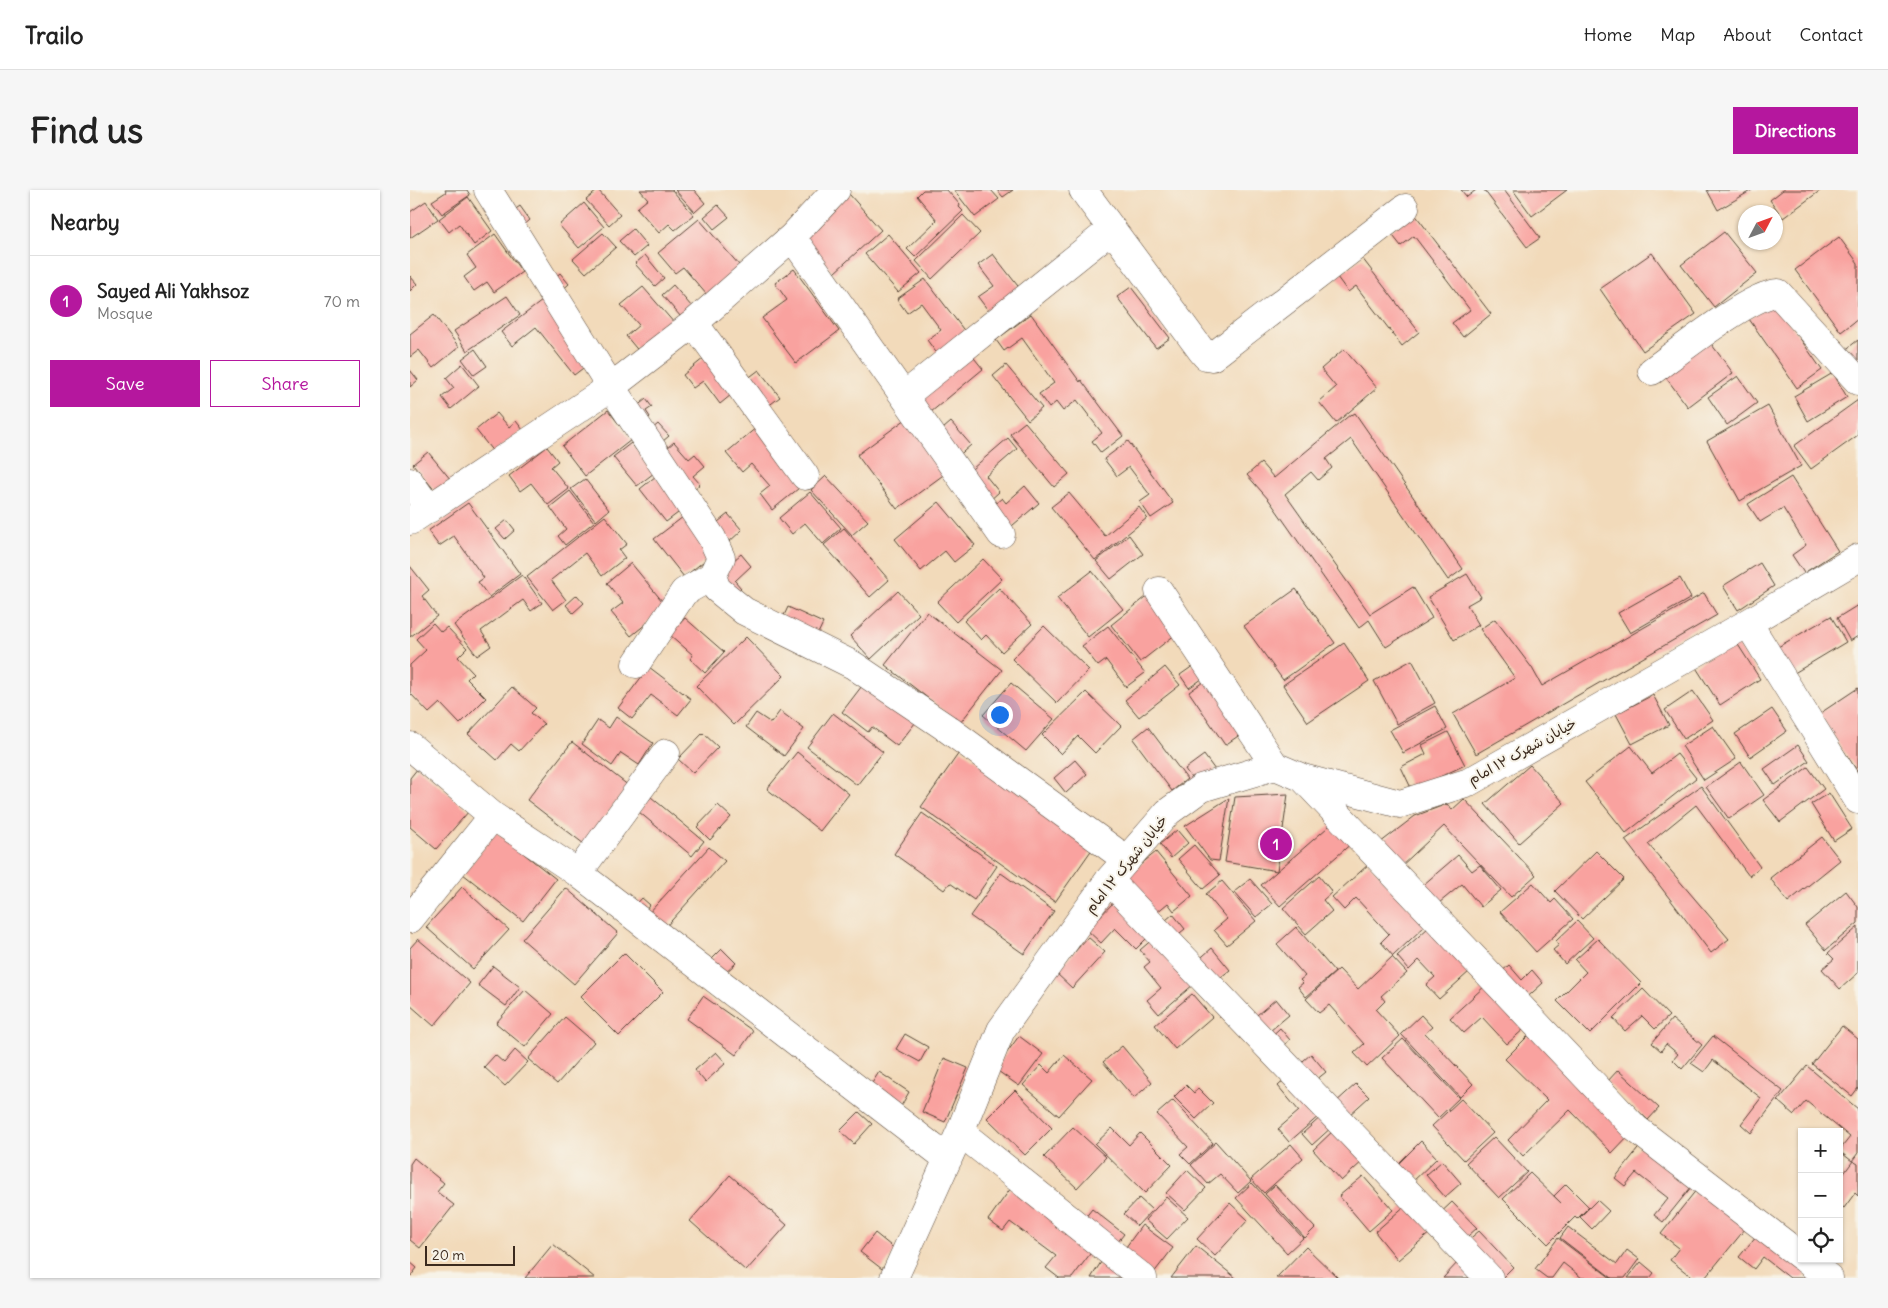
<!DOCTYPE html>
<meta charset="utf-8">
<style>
:root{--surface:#fff;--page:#f6f6f6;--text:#222;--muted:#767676;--line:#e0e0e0;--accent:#b5179e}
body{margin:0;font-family:Delius,"Playpen Sans Arabic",sans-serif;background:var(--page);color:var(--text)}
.controls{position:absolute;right:15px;bottom:15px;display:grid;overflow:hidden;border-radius:0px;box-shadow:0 1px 4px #0004}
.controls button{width:45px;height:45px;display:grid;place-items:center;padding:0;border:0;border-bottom:1px solid var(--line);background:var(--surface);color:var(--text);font:25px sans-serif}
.compass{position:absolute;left:1328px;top:15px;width:45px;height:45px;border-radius:50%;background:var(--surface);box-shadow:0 1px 4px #0004;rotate:49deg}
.scale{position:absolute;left:15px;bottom:12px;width:90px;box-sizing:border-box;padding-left:5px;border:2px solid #3b2a1e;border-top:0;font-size:14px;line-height:18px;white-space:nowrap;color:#3b2a1e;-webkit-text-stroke:4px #f7f3e8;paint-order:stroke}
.you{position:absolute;left:589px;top:524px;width:18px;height:18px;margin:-12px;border:4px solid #fff;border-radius:50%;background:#1a73e8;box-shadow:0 0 0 8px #1a73e833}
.badge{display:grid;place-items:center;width:32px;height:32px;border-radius:50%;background:var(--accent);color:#fff;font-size:16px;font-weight:700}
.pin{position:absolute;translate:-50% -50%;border:2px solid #fff;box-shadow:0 1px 5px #0006}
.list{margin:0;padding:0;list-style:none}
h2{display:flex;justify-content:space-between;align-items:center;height:65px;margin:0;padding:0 20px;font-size:21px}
h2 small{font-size:16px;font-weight:400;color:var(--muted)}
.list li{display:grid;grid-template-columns:32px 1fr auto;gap:15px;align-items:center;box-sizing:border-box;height:90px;padding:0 20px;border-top:1px solid var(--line)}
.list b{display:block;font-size:19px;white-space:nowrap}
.list p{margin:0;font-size:16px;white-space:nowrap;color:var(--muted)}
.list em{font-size:16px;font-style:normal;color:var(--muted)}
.actions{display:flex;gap:10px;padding:15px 20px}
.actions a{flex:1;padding:11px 0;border:1px solid var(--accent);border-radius:0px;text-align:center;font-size:18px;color:var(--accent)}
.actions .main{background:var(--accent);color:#fff}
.icon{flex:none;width:28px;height:28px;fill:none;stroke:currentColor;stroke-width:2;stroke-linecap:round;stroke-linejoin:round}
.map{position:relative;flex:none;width:1448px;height:1088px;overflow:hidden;border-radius:0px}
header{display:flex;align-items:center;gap:30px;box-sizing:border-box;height:70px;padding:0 25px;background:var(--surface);border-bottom:1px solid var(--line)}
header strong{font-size:24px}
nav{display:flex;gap:28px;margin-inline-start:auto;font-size:18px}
.intro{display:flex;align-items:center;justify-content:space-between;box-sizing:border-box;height:120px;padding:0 30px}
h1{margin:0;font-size:35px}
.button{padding:12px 22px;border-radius:0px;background:var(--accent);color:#fff;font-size:18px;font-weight:700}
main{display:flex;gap:30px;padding:0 30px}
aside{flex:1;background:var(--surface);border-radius:0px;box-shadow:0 1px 4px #0004}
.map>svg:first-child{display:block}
.building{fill:#f9a29f}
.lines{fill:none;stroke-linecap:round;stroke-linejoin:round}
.minor-casing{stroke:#564435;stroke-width:29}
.minor{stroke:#fff;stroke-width:28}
.labels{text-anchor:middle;stroke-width:4;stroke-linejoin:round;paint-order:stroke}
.street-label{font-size:14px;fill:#3b2a1e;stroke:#f7f3e8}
</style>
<header>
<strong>Trailo</strong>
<nav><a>Home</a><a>Map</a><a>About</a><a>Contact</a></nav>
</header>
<div class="intro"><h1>Find us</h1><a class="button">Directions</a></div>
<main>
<aside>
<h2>Nearby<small></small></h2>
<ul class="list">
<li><span class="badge">1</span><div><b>Sayed Ali Yakhsoz</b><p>Mosque</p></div><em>70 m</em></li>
</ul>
<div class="actions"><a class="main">Save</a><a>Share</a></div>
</aside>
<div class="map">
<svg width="1448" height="1088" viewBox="0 0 1448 1088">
<rect width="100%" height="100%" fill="#f7f3e8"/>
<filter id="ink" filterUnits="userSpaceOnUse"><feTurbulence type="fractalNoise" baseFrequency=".02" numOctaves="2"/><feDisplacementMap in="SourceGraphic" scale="10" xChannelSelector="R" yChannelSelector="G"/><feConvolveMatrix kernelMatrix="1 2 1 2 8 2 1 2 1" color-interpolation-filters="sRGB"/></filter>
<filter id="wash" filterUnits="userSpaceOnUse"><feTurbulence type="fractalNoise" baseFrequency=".0096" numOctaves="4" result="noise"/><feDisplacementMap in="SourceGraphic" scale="20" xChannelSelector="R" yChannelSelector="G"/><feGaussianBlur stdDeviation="1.12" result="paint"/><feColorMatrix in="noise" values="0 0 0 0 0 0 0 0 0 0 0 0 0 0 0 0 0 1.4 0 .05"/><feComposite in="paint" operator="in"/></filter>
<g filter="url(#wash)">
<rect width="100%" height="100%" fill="#f2daba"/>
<g id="blocks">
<path class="building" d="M35,0h22l3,5 -28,19 -10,-13 14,-9z
M188,0l22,25 -11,10 -23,-25z
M230,0h32l22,25 -19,15 -6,-6 -10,9 -22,-25 11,-9z
M265,0h19l11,13 -10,9z
M513,0h24l13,15 -1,2 4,4 -48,46 -8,-8 30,-29 -20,-24z
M544,0h37l8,9 -24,18z
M587,0h16l-10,7z
M1051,0h15l-9,7z
M1074,0h20l36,48 -13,9z
M1103,0h54l-35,26z
M1297,0h45l-34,20z
M1373,0h38l-38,28 -13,-18z
M439,4l32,36 -47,43 -32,-36z
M58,7l24,34 -18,14 -15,-21 -10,8 -10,-13z
M16,11l12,18 -28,19v-26z
M174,13l20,24 -25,21 -20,-23z
M308,15l11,12 -15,12 -10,-12z
M110,16l10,14 -13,11 -11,-15z
M1004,23l77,101 -28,23 -11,-14 18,-13 -56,-74 -13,10 -11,-14z
M553,25l17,18 -48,46 -16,-18z
M289,29l41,47 -33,29 -24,-28 -8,6 -17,-20z
M223,39l14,17 -13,11 -15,-16z
M1314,42l33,41 -43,34 -33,-42z
M193,43l13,14 -30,26 -13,-14z
M85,44l27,38 -28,20 -7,-10 -13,9 -10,-14 12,-9 -9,-13z
M478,44l33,39 -23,19 -33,-38z
M1429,47l19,26v56l-17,13 -46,-62z
M1242,63l44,61 -53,37 -43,-62z
M583,64l28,36 -31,23 -12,-16 16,-11 -16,-21z
M235,65l19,23 -9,8 -20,-22z
M952,68l57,74 -17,14 -46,-60 -8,6 -11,-15z
M384,79l45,62 -43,32 -34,-45 25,-18 -12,-17z
M150,83l9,11 -8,7 -9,-11z
M0,86l7,8 -7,7z
M515,89l41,54 -28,22 -11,-15 14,-10 -20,-27 -14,10 -10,-14z
M263,95l19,22 -11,10 -19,-22z
M233,97l32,37 -34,30 -15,-18 13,-11 -18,-20z
M721,97l39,51 -14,10 -39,-51z
M97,106l13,19 -53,36 -13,-20z
M132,111l49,61 -17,13 -38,-48 -24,19 -11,-14z
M1364,111l48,69 -25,18 -48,-69z
M621,124l49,68 1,-2 42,56 -22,17 -9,-12 10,-8 -25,-33 -14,11 -7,-9 -7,6 -10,-14 15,-11 -32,-45 -18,13 -8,-11z
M24,125l25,32 -26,21 -14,-18 -9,7v-23z
M1296,147l27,36 -45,34 -27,-36z
M1448,150v28l-14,-17z
M65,159l12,17 -13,9 -12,-16z
M934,159l33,39 -41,35 -17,-21 17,-15 -15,-18z
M560,163l13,16 -58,48 -13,-16z
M299,164l28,36 -17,14 -17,-23 -10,7 -10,-13z
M52,174l17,22 -28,23 -9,-12 12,-9 -8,-10z
M596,175l36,43 -14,12 -35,-44z
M0,180l8,10 -8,7z
M349,180l21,27 -17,13 -20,-28z
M1423,183l14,24 -39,24 -14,-25z
M1328,186l19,27 -30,22 -19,-28z
M236,209l6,8 -6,4 4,6 -10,8 -10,-13z
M1448,210v35l-47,34 -17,-23z
M1358,216l33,60 -61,35 -33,-60z
M198,220l23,30 -46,36 -23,-30z
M87,223l12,14 7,-6 7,9 -29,23 -18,-23z
M945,223l108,156 -15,11 -97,-141 -25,20 6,9 -14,12 -7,-8 -26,22 85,120 43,-27 19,31 -46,29 -17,-27 -10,8 -90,-128 -22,-25 14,-12 13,15 77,-64 1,1z
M496,229l40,54 -49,36 -40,-54z
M541,232l20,23 -15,13 -20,-23z
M615,232l44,52 -15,13 -44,-53z
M248,234l11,12 -13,11 -11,-12z
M347,237l47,57 -32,26 -12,-16 10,-8 -19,-22 -9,8 -16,-19z
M598,248l9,11 -31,27 13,16 -11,10 -23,-27z
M718,251l45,62 -22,15 -11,-16 10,-7 -21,-28 -12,9 -13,-17z
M264,252l15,17 6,-5 10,12 -12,10 7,8 -8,7 -32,-37z
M221,253l23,30 -17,13 -24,-29z
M137,257l11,14 -7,6 18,22 -21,16 -17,-22 -11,8 -11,-15z
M18,262l23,28 -15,12 -23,-28z
M246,286l26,34 -16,12 -26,-33z
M416,286l42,45 -16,14 -41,-45z
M1381,287l47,74 -34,22 -12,-18 14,-10 -23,-37 -23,14 -12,-18z
M175,289l24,31 -13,11 -25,-32z
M615,296l14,17 -33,28 -18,-21 14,-12 4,5z
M160,301l24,31 -29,23 -7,-9 8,-7 -16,-22z
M400,302l31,36 -18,16 -18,-21 -13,11 -13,-16z
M659,303l36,43 34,-29 8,11 -52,42 -44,-53z
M529,312l36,43 -21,17 -9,-11 -24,20 -26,-32z
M58,313l52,71 -31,23 -11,-15 6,-4 -30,-42 -15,10 -11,-15z
M318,324l14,16 -14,13 -15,-17z
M195,326l22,28 -8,6 6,8 -23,18 -17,-23 -34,27 15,20 -13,10 -26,-33z
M273,327l30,37 -29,23 -30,-38z
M97,330l8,10 -10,9 -9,-10z
M434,338l45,52 -19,17 -46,-52z
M719,345l14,19 -32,25 -15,-18z
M331,364l10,12 -16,15 6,7 -8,7 -17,-19z
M573,369l19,20 -46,43 -19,-20z
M221,373l36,44 -36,29 -20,-24 12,-9 -16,-20z
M1350,373l14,23 -36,24 -15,-24z
M0,376l19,24 -7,6 15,20 -27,21z
M682,381l31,38 -35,28 -31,-39z
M1057,384l14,23 -14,8 12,20 -25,15 -26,-43z
M112,385l20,28 -11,8 -8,-11 -42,31 10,15 -14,10 -23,-31z
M1270,388l11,20 -61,35 -12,-20z
M589,398l33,36 -30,28 -16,-17 -5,5 -17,-19z
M886,399l39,54 -52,37 -39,-54z
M488,401l21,23 -48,45 -21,-23z
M741,403l29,38 -40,31 -29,-37z
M1294,403l13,22 -241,139 -23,-40 62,-36 -35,-49 15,-10 37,49 10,18z
M167,405l7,8 -11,10 -7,-8z
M1448,415v31l-8,5 -13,-23z
M378,417l35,16 -8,17 -35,-16z
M517,422l75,58 -42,53 -75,-58z
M1421,426l15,26 -60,36 -15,-27z
M275,428l39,34 -19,21 -15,-14 3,-4 -23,-20z
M23,433l8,9 6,-5 20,21 -9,9 15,16 -6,6 19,19 -26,26 -20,-21 -11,10 -19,-20v-28l16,-15 -10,-11z
M634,436l45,44 -32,33 -45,-44z
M698,436l37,47 -19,14 -20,-27 -8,6 -16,-20z
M336,447l38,39 -50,49 -38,-39z
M1325,450l25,39 -40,26 -25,-39z
M934,453l25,38 -61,41 -25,-37z
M1002,470l23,43 -38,21 -23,-43z
M790,471l9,13 -20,14 -9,-13z
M239,477l42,32 -13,16 -27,-20 -19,24 -14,-11z
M755,477l15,18 -41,32 -14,-17z
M800,487l37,53 -22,15 -36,-53z
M458,488l51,40 -22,28 -25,-19 -4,5 -26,-20z
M601,493l43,36 -28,32 -43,-36z
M102,497l24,21 -5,5 13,11 -25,27 -8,-7 -14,16 -29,-26z
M1448,498v84l-39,-58z
M1283,501l20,29 -29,19 -19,-29z
M676,502l35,34 -26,27 -17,-17 -17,18 -19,-19z
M1243,505l16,30 -37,19 -16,-30z
M1025,516l12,23 -44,24 -13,-23z
M1362,519l15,22 -37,26 -15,-23z
M370,521l24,18 -20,27 -38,-29 10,-14 15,10z
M423,523l50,39 -26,33 -50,-38z
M206,527l37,26 -14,22 -18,-12 -9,13 -30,-22 16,-24 11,8z
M1303,536l23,33 -32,21 -22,-34z
M738,537l39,52 -15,12 -39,-52z
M1038,542l17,33 -53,25 -11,-23 25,-13 -4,-9z
M293,543l15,14 -25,26 -15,-14z
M162,552l57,44 -45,58 -57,-44z
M1388,555l11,16 -34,24 -11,-16z
M1221,556l21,27 25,-19 19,24 -70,55 -41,-51z
M551,560l134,95 -40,57 -134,-95z
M387,562l52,42 -29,37 -53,-42z
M794,565l11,15 -20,14 -10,-15z
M665,570l12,14 -21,19 -12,-15z
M1331,572l23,33 -35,24 -23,-32z
M1120,575l34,38 -45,40 -34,-39z
M1398,577l16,22 -44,33 -17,-22z
M8,578l51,43 -33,38 -26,-22v-49z
M1291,596l59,81 -11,9 -53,-71 -48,39 81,95 -18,14 -86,-113z
M1419,603l23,36 -18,12 -23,-37z
M878,604l-11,77 -52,-9 10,-65z
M241,607l53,44 -12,15 -53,-44z
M819,608l-10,63 -9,-1 -25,-34z
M1054,609l72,76 -25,22 -67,-71 -46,43 -22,-23 39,-30 32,-12 5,6z
M308,615l13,12 -21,23 -13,-13z
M512,623l75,53 -23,34 -24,-17 -6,7 -50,-36z
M925,631l18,21 -73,64 -19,-21z
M767,640l11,13 -17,15 -11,-14z
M86,642l60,47 -33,42 -60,-47z
M1412,647l18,23 -52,42 -18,-24z
M784,655l26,30 -17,14 -25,-30z
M299,657l16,14 -62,69 -16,-15z
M1186,661l28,28 -42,40 -27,-28z
M746,662l36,44 -18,15 -6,-8 -18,15 -30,-37z
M1048,665l14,16 8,-6 21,25 -20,17 -19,-23 -23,19 -16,-18z
M959,674l57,61 -33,31 -12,-14 8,-8 -33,-36 -12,12 -12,-13z
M591,683l53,38 -30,43 -54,-38z
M909,686l13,16 -9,8 9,11 -26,23 -23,-26z
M840,689l22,25 -16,13 -22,-25z
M812,691l34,40 -29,24 -13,-15 13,-11 -21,-25z
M1123,693l18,20 4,-4 18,20 -37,33 -36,-40z
M52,697l47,43 -36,39 -47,-42z
M156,698l52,45 -44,51 -52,-45z
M1436,701l12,16v16l-32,27 -21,-25z
M232,708l8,7 -8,9 -8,-7z
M706,710l35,34 -15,15 -21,-21 -14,15 -14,-13z
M763,724l12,15 -14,11 -12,-14z
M1167,731l16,17 -28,26 -12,-14 6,-5 -3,-4z
M886,737l39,45 -29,25 -8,-10 5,-4 -3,-3 5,-4 -28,-32z
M1019,737l41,44 -31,28 -13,-14 9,-8 -16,-17 -10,10 -12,-14z
M1448,737v46l-18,16 -18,-20 12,-10 -6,-6z
M678,747l17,15 -33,36 -16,-15z
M744,748l40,46 -35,30 -12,-14 14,-12 -17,-21 6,-5 -10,-12z
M8,749l52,44 -36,43 -24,-21v-57z
M1188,749l43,44 -51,51 -33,-33 29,-29 -11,-12z
M802,758l18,22 -18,14 -17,-21z
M312,759l14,14 -16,15 -13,-14z
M214,763l39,39 -44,44 -39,-39z
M982,767l15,16 -26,23 4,5 -9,9 24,26 -33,31 -13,-14 10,-9 -35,-39 -10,8 -13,-14 33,-30 19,20z
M1099,775l13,15 10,-10 11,13 -20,18 -24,-27z
M83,776l27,21 -14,19 -28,-21z
M1076,795l39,43 -18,16 -25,-27 -18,16 -14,-15z
M1233,799l26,27 -14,13 -13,-13 -17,15 -12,-13z
M115,800l28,24 -28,33 -29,-24z
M782,804l20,23 -37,32 -20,-24z
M293,806l50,35 -17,24 -49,-36z
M866,809l13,16 -25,21 -13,-16z
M1011,825l11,12 -7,6 48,51 -13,13 -59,-63z
M155,827l29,25 -37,42 -29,-25z
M1262,829l30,26 -20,24 -9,-9 5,-6 -12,-10 -5,7 -9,-8z
M1432,836l16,13v49l-6,8 -40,-32z
M870,838l10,12 -13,11 -10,-11z
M1123,841l100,100 -21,22 -42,-43 -47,46 -15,-16 39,-40 -42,-41z
M495,844l23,13 -8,15 -24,-13z
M609,846l24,18 -24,32 -24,-17z
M1303,846l70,55 -32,42 -10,-9 20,-26 -48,-38 -9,12 -13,-9z
M993,849l56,59 -21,20 -56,-60z
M712,856l30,36 -18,16 -31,-36z
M105,860l13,12 -23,24 -21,-19 11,-12 9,8z
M306,862l10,11 -21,19 -10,-12z
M901,864l15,18 -15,12 -15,-17z
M654,865l28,24 -33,37 -36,-31 18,-20 8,8z
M534,868l24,10 -23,54 -23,-10z
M1397,876l51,43v44l-6,8 -13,-10 11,-14 -44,-36 -12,14 -16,-14z
M1208,880l41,38 -11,12 -41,-38z
M469,882l30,20 -9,16 -31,-20z
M878,887l32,38 -31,27 -11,-13 21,-18 -21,-25z
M946,894l13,13 -21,19 -13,-13z
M776,895l8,8 4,-5 15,15 -17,16 -22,-22z
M605,900l37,38 -27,27 -38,-37z
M1051,909l32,34 -29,27 -32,-34z
M763,910l40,43 -23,21 -10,-10 8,-7 -31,-33z
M449,922l13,12 -18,20 -14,-13z
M913,925l10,11 -21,19 -10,-11z
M663,937l33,30 -29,31 -33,-31z
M702,938l17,17 11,-12 32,32 -27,28 -50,-49z
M925,939l29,31 -23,21 -28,-31z
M1084,947l33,35 -28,26 -33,-35z
M1235,950l51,41 -33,41 -9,-7 14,-17 -32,-25 -11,13 -10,-8z
M1011,951l16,17 -29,28 -16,-16z
M806,952l35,39 -13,12 -18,-19 -12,10 -17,-19z
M881,954l12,14 -39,35 -13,-14z
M4,968l30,25 -7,9 17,13 -34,43 -10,-8v-76z
M1032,971l19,22 -16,14 -19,-22z
M1443,971l5,3v32l-3,-3 -11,15 -5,-4v-24z
M777,980l19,18 -21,22 -19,-17z
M1120,983l31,30 -7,-7 12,-12 23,23 -12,12 -2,-2 -27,27 -45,-45z
M320,985l57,50 -41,46 -56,-50z
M953,986l30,34 -24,21 -30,-35z
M842,993l51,55 -16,15 -51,-55z
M1291,994l49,39 -45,55h-12l-23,-18 9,-12 -18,-14z
M865,995l40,43 -10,10 -40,-44z
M601,998l82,62 -21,28h-13l-13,-10 10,-12 -46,-34 -7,9 -15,-11z
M756,1007l22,20 -21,22 -22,-19z
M729,1008l13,12 -15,16 -13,-12z
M1187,1010l12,11 -17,18 -12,-12z
M1042,1012l25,26 -17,15 -24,-26z
M820,1013l18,17 -33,36 -18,-17z
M997,1014l24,28 -33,28 -23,-28z
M682,1019l32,25 -11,14 -32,-25z
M732,1035l31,23 -20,26 -30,-23z
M1158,1037l49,37 10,-14 12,9 -14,19h-13l-52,-40z
M1351,1040l49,38 -8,10h-12l-27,-21 -9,12 -15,-12z
M1069,1041l34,36 -11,11 -36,-36z
M465,1043l21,17 -14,19 -22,-17z
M1148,1048l53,40h-29l-19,-15 -11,15h-5l-12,-9z
M143,1054l42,34h-70z
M786,1056l40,32h-65z
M896,1057l32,31h-62z
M693,1069l31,19h-43z
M1050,1070l18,18h-35z
M0,1072l7,6 -7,9z
M1231,1072l13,11 -4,5h-22z"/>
</g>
</g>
<g filter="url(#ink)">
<use href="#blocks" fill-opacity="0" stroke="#564435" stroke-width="1"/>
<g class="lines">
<defs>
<path id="minor" d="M78,0l123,197 101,151 9,20 -9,18 5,13 27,22 109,54 92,62 182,133
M673,0l118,160 5,6 6,1 193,-149
M382,47l209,297
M284,133l111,153
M1242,181c25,-18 98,-77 126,-78l80,88
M494,206l208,-167
M0,292l19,27
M0,331l201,-134 83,-64 98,-86 44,-47
M749,401l116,175
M1338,433l110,177
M226,474l48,-72 28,-16
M0,556l83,70 85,57 370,286
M893,588l332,350 167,129
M168,683l88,-120
M699,690l380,398
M0,729l83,-103
M550,942l183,146
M1395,1069l24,19
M484,1088l66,-146 41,-102 108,-150 59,-68 33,-24 74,-22 28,12 97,26 69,-22 279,-159 110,-65"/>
</defs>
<use href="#minor" class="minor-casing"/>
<use href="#minor" class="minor"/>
</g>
</g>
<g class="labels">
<g class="street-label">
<text transform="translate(1112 561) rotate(-29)" y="5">خیابان شهرک ۱۲ امام</text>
<text transform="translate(716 674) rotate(-51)" y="5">خیابان شهرک ۱۲ امام</text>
</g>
</g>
</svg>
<div class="controls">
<button>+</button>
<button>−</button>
<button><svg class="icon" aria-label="locate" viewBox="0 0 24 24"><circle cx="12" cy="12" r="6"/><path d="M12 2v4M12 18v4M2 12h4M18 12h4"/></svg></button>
</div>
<svg class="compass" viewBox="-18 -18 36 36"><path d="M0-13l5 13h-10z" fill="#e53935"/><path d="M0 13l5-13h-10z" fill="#767676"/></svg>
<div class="scale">20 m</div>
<div class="you"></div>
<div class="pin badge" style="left:866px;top:654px">1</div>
</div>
</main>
